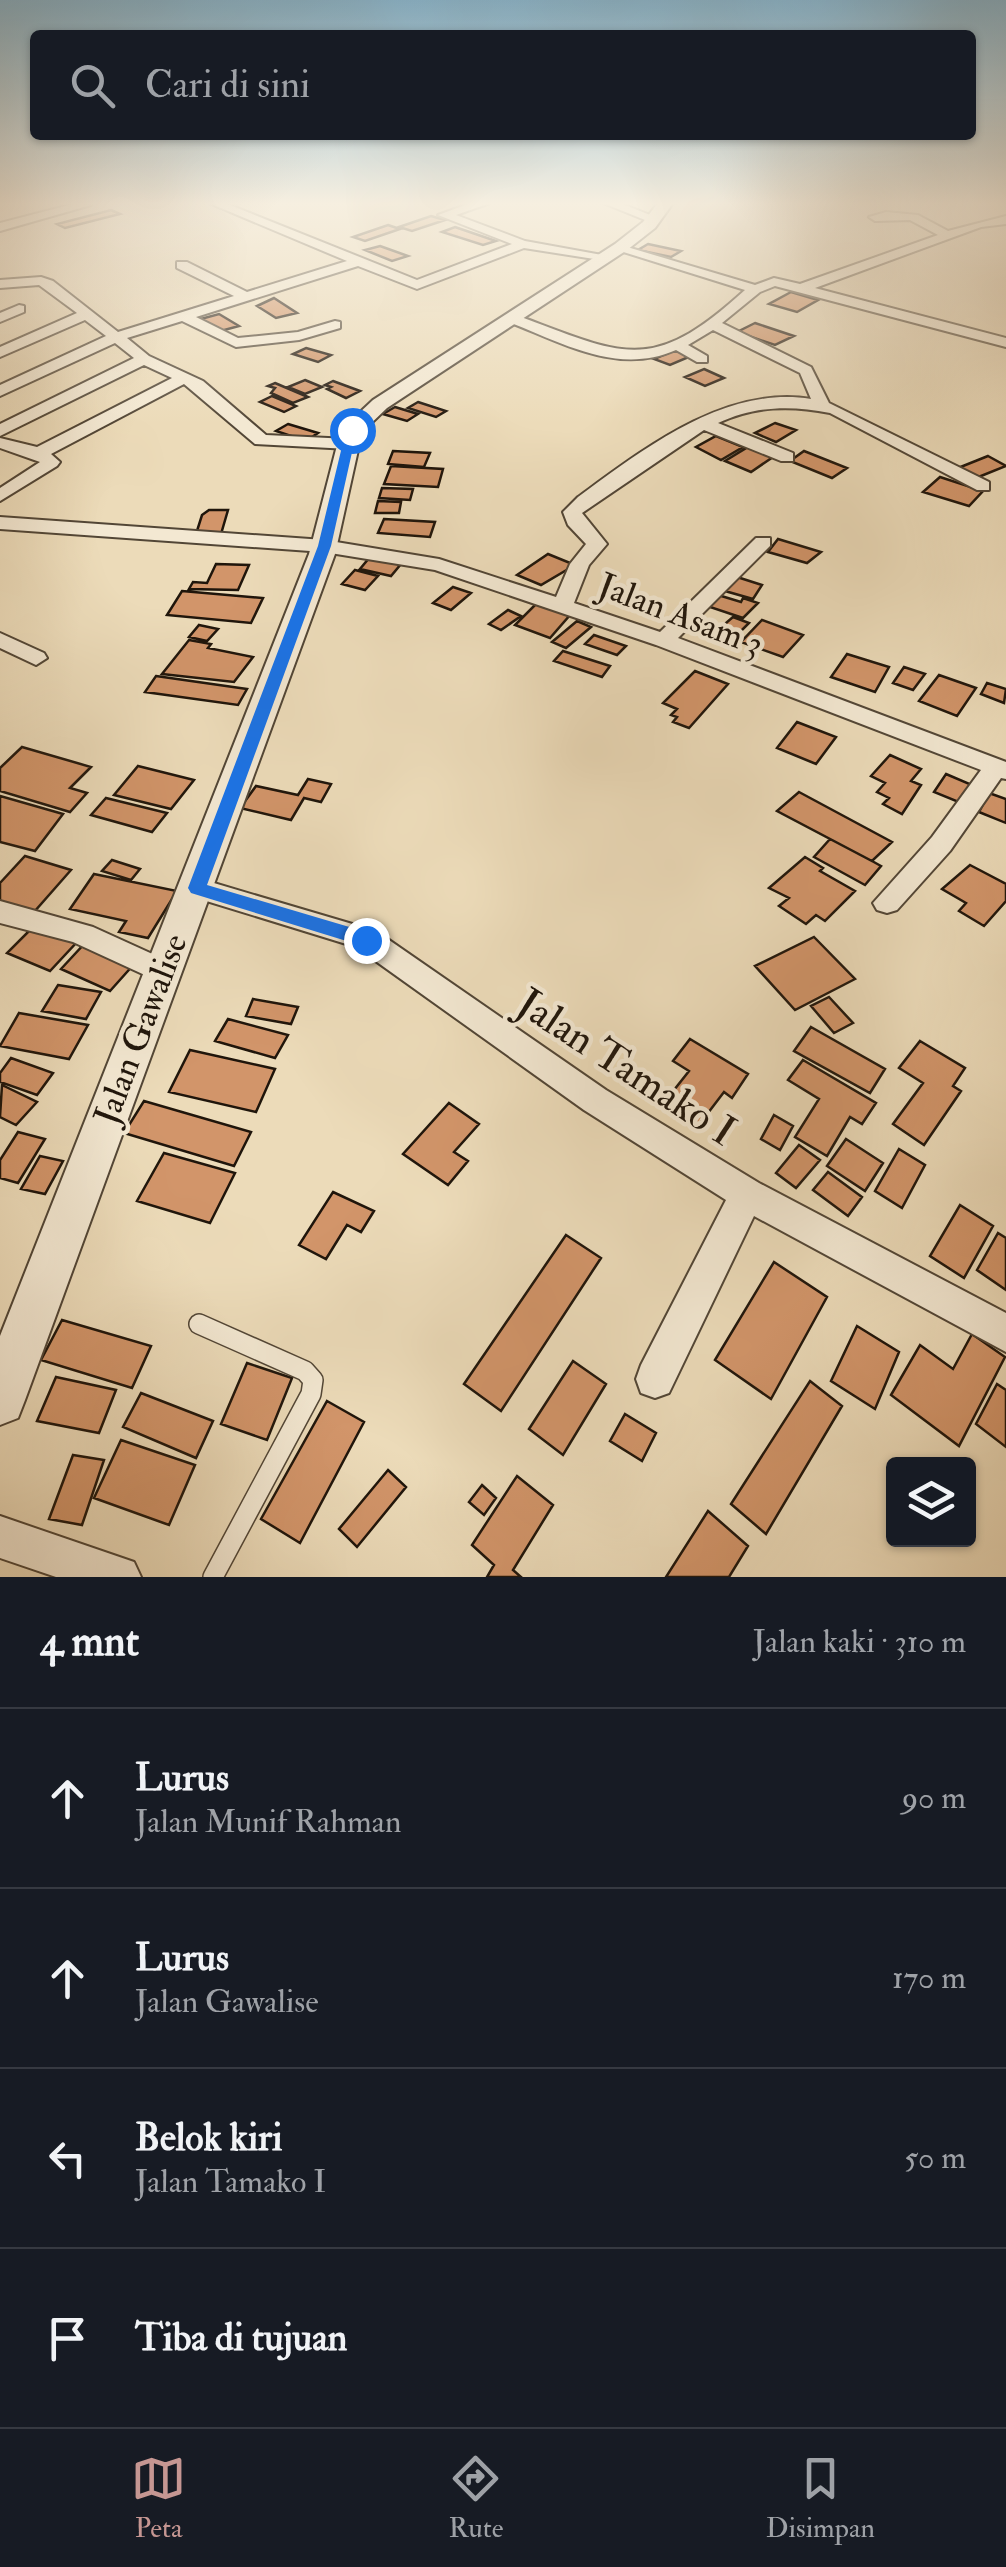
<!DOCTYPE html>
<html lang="id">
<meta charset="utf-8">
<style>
:root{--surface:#171b24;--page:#20242c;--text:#f1f3f6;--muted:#9ea1a6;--line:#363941;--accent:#c59692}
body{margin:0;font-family:"IM FELL Double Pica",serif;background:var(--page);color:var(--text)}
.controls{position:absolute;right:30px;bottom:30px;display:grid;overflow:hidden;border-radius:10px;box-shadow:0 2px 8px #0004}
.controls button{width:90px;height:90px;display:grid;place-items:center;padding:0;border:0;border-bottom:2px solid var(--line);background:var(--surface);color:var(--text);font:50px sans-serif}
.stop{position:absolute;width:30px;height:30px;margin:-22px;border:8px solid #1a73e8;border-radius:50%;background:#fff}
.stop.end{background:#1a73e8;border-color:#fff;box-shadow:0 2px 10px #0008}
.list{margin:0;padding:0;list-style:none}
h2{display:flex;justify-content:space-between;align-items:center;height:130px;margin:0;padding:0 40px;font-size:42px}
h2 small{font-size:32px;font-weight:400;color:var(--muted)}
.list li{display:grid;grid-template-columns:65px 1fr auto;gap:30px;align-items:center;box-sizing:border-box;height:180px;padding:0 40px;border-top:2px solid var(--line)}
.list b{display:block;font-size:38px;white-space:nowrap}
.list p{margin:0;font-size:32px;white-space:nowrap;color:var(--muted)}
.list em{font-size:32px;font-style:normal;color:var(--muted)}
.icon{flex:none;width:55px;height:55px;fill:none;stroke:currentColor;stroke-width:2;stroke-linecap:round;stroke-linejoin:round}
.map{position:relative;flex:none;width:1006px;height:1577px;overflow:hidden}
.search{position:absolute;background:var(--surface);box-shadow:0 2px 8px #0004;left:30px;right:30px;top:30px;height:110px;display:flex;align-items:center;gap:25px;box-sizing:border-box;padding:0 35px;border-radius:10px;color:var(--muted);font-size:38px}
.sheet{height:850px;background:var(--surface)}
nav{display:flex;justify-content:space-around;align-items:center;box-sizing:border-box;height:140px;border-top:2px solid var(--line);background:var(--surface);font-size:28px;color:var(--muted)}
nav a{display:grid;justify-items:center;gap:5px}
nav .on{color:var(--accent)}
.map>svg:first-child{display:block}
.building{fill:#d2956a;stroke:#1f150b;stroke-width:2.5}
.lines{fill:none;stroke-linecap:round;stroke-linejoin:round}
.service-casing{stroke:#524636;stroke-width:22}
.minor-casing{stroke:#524636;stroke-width:4}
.tertiary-casing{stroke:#524636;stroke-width:4}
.service{stroke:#f3e8d2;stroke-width:19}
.minor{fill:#f3e8d2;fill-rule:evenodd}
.tertiary{fill:#f3e8d2;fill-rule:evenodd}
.route{fill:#1a73e8}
.labels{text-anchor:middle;stroke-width:9;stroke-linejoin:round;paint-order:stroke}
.street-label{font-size:35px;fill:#1f150b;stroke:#f3e8d2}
.near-street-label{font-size:42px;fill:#1f150b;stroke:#f3e8d2}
</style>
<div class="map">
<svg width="1006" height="1577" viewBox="0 0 1006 1577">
<rect width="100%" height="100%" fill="#ecdbb9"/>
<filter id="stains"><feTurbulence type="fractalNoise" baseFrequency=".002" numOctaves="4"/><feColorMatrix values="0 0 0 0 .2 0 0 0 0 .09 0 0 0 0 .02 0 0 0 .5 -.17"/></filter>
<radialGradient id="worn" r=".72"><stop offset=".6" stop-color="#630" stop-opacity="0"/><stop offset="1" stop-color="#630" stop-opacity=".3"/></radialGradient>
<path class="building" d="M111,210l9,4 -55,14 -8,-4z
M431,216l14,4 -33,11 -13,-4z
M388,225l12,4 -35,12 -12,-4z
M455,227l41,14 -13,4 -41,-13z
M648,244l33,7 -10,6 -33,-7z
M380,246l28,10 -16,5 -27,-11z
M791,292l27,8 -21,12 -28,-8z
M274,298l23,15 -21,5 -19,-12z
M219,314l20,12 -22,6 -20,-12z
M755,323l39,13 -19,9 -38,-13z
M306,348l25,7 -13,7 -25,-8z
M675,350l16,6 -21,9 -16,-6z
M704,369l20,9 -19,8 -20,-9z
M305,380l17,7 -17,7 -17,-7z
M333,381l27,10 -14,7 -19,-9 4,-2 -6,-2z
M275,383l33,14 -15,6 -22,-10 4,-5 -7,-2z
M272,396l24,10 -12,6 -24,-10z
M418,402l28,9 -10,6 -28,-9z
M395,407l23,7 -11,7 -24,-7z
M775,423l21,7 -20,12 -21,-9z
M288,424l30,9 -12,8 -30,-10z
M716,436l27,11 -22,13 -25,-13z
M748,447l25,10 -22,15 -26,-11z
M393,451l37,2 -6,14 -36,-3z
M804,451l43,17 -15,10 -42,-17z
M988,456l18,10 -30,12 -18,-10z
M391,466l52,3 -5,18 -54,-3z
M940,477l43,14 -14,15 -46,-14z
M382,488l31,1 -3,11 -31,-2z
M378,501l23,1 -2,11h-24z
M209,510h19l-7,24h-25l6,-19z
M384,519l51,3 -5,15 -52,-4z
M778,539l43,13 -14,11 -39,-11z
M548,554l27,11 -34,20 -24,-10z
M370,557l31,7 -10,12 -31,-7z
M216,564l33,1 -11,25 -49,-1 4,-7 14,1z
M355,570l23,6 -13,14 -23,-6z
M737,577l25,8 -9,14 -28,-8z
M453,587l18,6 -20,17 -18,-7z
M182,591l81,7 -12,25 -84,-8z
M718,595l23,7 2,-4 15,5 -15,15 -36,-12z
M537,603l33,12 -20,23 -35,-13z
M508,610l13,6 -20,14 -12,-6z
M733,617l16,6 -13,13 -17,-7z
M762,620l41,15 -20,22 -42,-15z
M577,621l14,6 -25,21 -14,-6z
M199,625l19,4 -11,12 -18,-4z
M594,635l32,11 -9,9 -32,-11z
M189,640l22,4 -3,4 45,9 -19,25 -72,-8z
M563,651l47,15 -8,11 -48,-16z
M847,654l42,13 -14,25 -44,-15z
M904,667l21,7 -12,16 -20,-7z
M695,671l33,13 -39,44 -16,-6 4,-5 -6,-2 6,-6 -14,-6z
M939,675l37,13 -19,28 -38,-15z
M156,676l91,13 -9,16 -93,-13z
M987,683l19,6 -2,14 -23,-9z
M797,722l39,15 -20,27 -39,-16z
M22,747l69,20 -21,21 17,5 -17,19 -70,-21v-23z
M890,755l31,14 -10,12 10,4 -19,29 -19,-10 6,-6 -12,-6 8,-9 -14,-7z
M138,766l56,14 -23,29 -57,-14z
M946,774l26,11 -11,18 -27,-11z
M308,779l23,5 -10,18 -17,-4 -13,22 -51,-12 16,-22 42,9z
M799,792l93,50 -20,19 -95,-50z
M989,793l17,6v24l-27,-11z
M0,796l63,18 -28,37 -35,-9z
M106,798l61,15 -15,19 -61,-17z
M830,839l42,22 9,5 -16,19 -51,-28z
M25,856l46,14 -37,42 -34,-11v-18z
M805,857l18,11 -3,3 35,20 -30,30 -9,-6 -10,9 -27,-18 10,-8 -20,-10z
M112,860l28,9 -9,11 -29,-9z
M970,865l36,19v17l-22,25 -25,-15 7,-8 -24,-14z
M94,874l83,17 -29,47 -29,-6 7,-11 -56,-12z
M35,925l42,17 -27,29 -43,-18z
M814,937l41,42 -60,31 -40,-44z
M86,942l49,21 -25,28 -49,-22z
M58,985l43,7 -15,27 -44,-8z
M829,997l24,26 -19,10 -23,-27z
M253,999l45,8 -7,17 -45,-8z
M19,1013l69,12 -19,34 -69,-13z
M228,1019l60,16 -13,23 -60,-17z
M811,1027l74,42 -15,24 -76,-42z
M690,1039l58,35 -16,24 -8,-6 -26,34 -35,-22 26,-33 -16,-10z
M920,1041l45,27 -12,18 8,5 -37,54 -31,-21 30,-41 -24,-15z
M190,1050l85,19 -19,43 -87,-20z
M11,1058l42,15 -16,22 -37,-13v-9z
M803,1060l73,43 -14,21 -12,-7 -23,39 -32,-19 24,-38 -31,-19z
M2,1085l35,17 -21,23 -16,-8z
M144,1101l107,31 -17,34 -110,-33z
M449,1103l30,21 -25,28 14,9 -20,24 -45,-31z
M774,1115l19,11 -13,24 -19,-11z
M18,1132l27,7 -27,44 -18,-5v-18z
M846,1139l37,24 -18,28 -38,-25z
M799,1145l21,15 -24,28 -20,-15z
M899,1149l26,16 -23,43 -27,-17z
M164,1153l71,20 -25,50 -73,-22z
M40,1156l23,5 -18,33 -24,-5z
M828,1172l34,25 -14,19 -35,-26z
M333,1192l41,19 -13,21 -14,-7 -21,34 -27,-14z
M960,1205l33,21 -29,52 -34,-22z
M998,1233l8,5v52l-29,-20z
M566,1235l35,23 -100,153 -37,-27z
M774,1262l53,35 -56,102 -56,-39z
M62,1320l89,26 -19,42 -91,-28z
M857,1326l42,26 -24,57 -44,-28z
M972,1334l33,23 -46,89 -68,-51 29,-50 33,24z
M573,1361l33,23 -43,71 -34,-26z
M247,1363l45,15 -25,62 -46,-16z
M56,1377l60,13 -17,43 -62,-12z
M810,1381l32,25 -76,128 -35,-30z
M997,1384l9,6v57l-30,-23z
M141,1393l72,28 -17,37 -73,-31z
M327,1401l37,21 -64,121 -39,-24z
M625,1414l31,19 -14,28 -32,-20z
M121,1440l74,25 -26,60 -75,-27z
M73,1455l31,5 -22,65 -33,-6z
M388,1470l18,17 -49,60 -18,-18z
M517,1476l36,29 -40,65 8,7h-34l7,-12 -22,-20z
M482,1485l14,13 -12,17 -15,-13z
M708,1511l40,35 -19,31h-63z"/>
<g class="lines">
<defs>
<path id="service" d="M199,1324l106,47 8,9 -2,14 -98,183"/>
<path id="minor" d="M77,203l14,2 -91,26v-8z
M209,203h16l192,77 95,-36 -74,-29 33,-12h19l-34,12 69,26 88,16 -6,4 -83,-13 -107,41 -59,-23 -162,51 42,21 60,-6 37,-11 5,1v6l-41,12 -63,7 -54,-26 -55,17 22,18 54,25 63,54 83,4 9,5 -9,5 -94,-5 -71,-60 -133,70 9,8 -3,4 -57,35v-13l40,-26 -40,-14v-10l37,9 135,-69 -28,-13 -144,71v-12l134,-66 -19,-15 -115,53v-11l106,-49 -21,-16 -85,37v-10l77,-34 -38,-28 -39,3v-8l41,-3 12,4 65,51 116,-36 -57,-28v-6h10l60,30 100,-31z
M603,203h17l40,16 -10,3z
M886,212l32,3 30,16 58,-15v8l-25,3 -166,61 191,50v9l-231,-61 -15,6 -38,31 89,44 18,36 160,79v8h-12l-147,-77c-40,-8 -75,-7 -112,10l75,30v8h-12l-77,-31 -122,83 25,31 -18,21 -15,38 86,29 96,-94h14v8l-92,92 328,124v17l-5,-1 -51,73 -53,59 -10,3 -10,-3 -4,-7 59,-66 49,-67 -325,-125 -221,-75 -111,-18 -324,-23v-12l324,23 115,19 117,38 14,-33 16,-20 -18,-19 -5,-13 15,-15c66,-48 147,-112 233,-98l-11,-26 -87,-43 -25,15 19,11v6h-10l-21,-12c-59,26 -115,-8 -170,-29v-6h10c108,40 135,61 229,-25l-128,-40v-6l138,41 19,-7 26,6 138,-49 -28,-15 -35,1 -6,-4z
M19,305l5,1v6l-24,10v-9z
M0,633l44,20 3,5 -11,7 -36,-17z
M197,878l179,53 230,159 153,93 247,130v39l-252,-136 -85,177 -14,5 -14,-5 -5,-14 5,-14 85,-165 -142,-90 -228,-163 -169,-52 -4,-7 4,-7z
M0,901l93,26 77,35 5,8 -5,8 -10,4 -87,-40 -73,-19z
M0,1516l134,46 7,15h-85l-56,-19z"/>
<path id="tertiary" d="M658,203h15l-18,25 -28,22 -240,158 -25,24 -27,122 -310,846 -7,18 -18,7v-89l309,-782 32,-124 32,-30 242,-156 28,-22z"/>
</defs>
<use href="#service" class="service-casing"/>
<use href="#minor" class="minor-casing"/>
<use href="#tertiary" class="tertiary-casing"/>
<use href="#service" class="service"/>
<use href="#minor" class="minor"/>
<use href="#tertiary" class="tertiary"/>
</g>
<linearGradient id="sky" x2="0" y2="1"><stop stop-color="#88b7d1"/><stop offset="0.48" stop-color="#f6efe0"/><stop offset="1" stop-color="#f6efe0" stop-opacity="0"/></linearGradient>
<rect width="1006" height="424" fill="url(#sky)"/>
<path class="route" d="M352,427l5,3 -26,116 -124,339 166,49 2,6 -9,7 -175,-54 -3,-5 130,-342 28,-116z"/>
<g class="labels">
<g class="street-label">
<text transform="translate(681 614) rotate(21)" y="12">Jalan Asam 3</text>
<text transform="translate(140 1029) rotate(-69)" y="12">Jalan Gawalise</text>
</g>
<g class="near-street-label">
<text transform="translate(627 1066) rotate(33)" y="15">Jalan Tamako I</text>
</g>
</g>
<rect width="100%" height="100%" filter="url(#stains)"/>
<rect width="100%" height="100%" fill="url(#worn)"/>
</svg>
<div class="controls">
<button><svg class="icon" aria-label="layers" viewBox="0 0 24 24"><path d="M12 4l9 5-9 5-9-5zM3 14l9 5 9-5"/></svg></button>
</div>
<div class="stop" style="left:352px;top:430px"></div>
<div class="stop end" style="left:366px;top:940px"></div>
<div class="search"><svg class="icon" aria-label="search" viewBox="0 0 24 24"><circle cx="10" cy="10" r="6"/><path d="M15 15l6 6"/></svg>Cari di sini</div>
</div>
<section class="sheet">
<h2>4 mnt<small>Jalan kaki · 310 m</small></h2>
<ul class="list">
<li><svg class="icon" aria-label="ahead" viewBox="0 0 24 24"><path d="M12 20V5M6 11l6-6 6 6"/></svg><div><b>Lurus</b><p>Jalan Munif Rahman</p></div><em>90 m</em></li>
<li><svg class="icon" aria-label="ahead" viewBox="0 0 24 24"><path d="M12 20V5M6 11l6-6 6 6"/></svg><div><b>Lurus</b><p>Jalan Gawalise</p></div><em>170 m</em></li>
<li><svg class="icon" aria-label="left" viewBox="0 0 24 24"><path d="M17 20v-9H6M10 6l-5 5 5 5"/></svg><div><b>Belok kiri</b><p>Jalan Tamako I</p></div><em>50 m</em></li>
<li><svg class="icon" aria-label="arrive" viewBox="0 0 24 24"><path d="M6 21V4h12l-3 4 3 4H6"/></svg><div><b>Tiba di tujuan</b></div></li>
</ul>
</section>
<nav>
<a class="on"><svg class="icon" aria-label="map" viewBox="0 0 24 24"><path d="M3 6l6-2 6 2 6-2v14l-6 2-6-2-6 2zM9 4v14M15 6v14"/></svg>Peta</a>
<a><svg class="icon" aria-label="directions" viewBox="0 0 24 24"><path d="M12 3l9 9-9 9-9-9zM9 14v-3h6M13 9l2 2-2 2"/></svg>Rute</a>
<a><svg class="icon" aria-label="saved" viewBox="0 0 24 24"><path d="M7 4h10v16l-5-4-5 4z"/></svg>Disimpan</a>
</nav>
